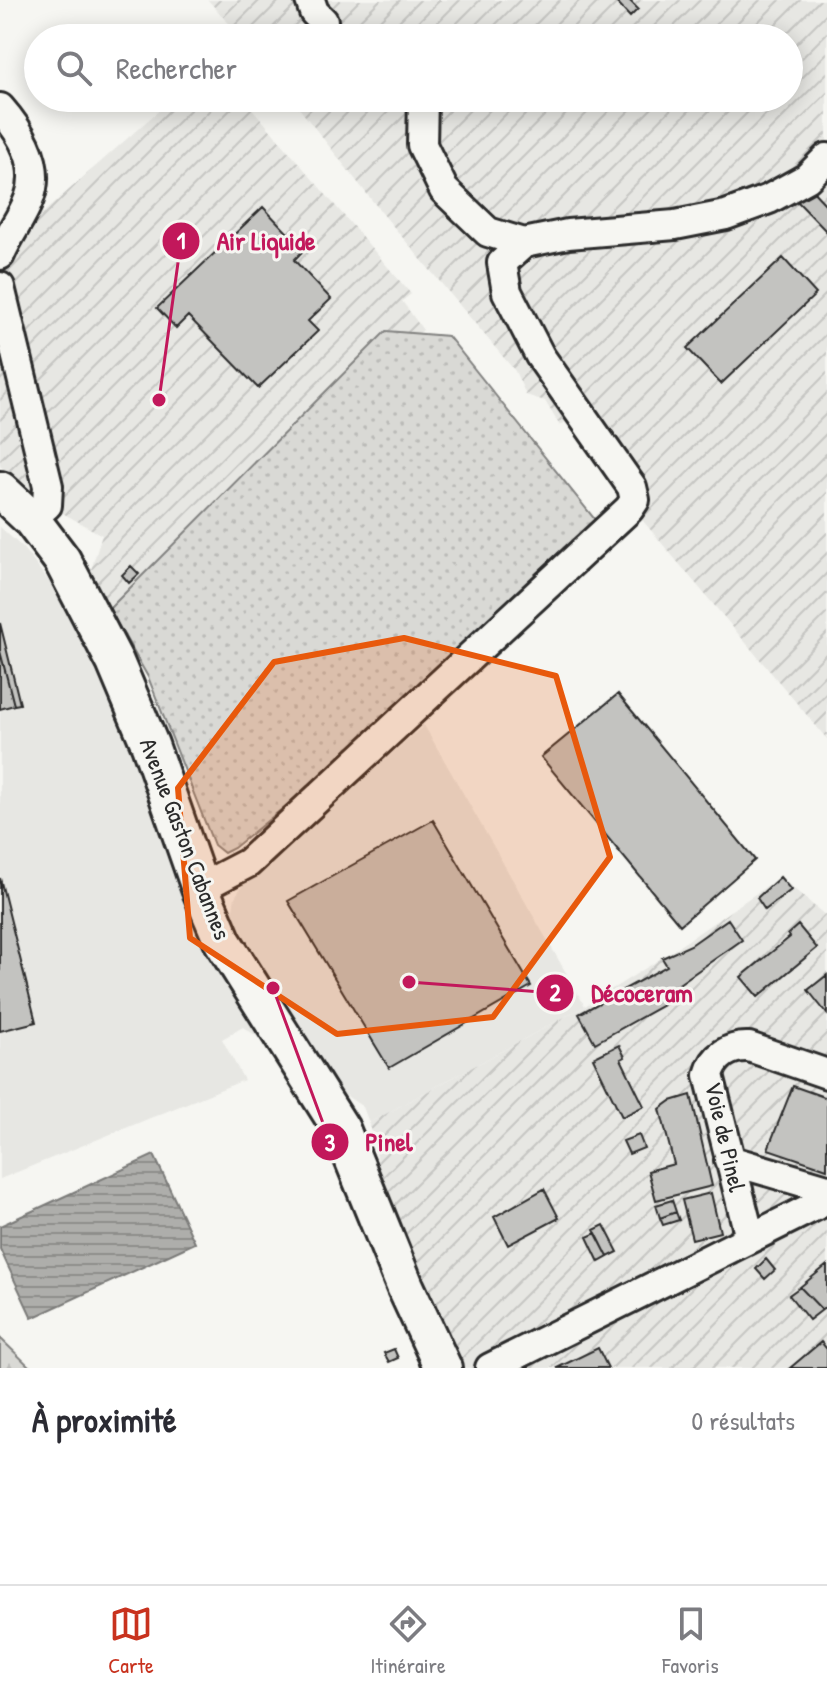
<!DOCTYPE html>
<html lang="fr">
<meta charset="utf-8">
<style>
:root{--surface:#fff;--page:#f7f7f7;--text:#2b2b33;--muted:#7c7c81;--line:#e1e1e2;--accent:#c8321e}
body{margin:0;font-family:"Patrick Hand",sans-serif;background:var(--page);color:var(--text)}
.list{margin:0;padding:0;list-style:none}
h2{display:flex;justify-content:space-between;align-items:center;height:104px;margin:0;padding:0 32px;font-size:34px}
h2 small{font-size:26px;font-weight:400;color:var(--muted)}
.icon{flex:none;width:44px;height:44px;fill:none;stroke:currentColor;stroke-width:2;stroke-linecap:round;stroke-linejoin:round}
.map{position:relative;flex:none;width:827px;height:1368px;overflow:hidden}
.search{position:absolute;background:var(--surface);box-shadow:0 4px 20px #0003;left:24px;right:24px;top:24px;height:88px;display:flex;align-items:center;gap:20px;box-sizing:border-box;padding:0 28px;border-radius:44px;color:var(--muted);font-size:30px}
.sheet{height:216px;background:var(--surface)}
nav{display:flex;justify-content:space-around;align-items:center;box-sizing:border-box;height:112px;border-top:2px solid var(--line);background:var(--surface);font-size:22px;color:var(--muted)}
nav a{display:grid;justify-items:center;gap:4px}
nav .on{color:var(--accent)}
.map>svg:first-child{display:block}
.built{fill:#e7e7e3}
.industrial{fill:url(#industrial-furrows)}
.grass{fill:url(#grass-dots);stroke:#828280;stroke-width:2}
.forest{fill:url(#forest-firs);stroke:#828280;stroke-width:2}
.water{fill:url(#water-rules);stroke:#7a7a78;stroke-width:2}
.building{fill:#c3c3c0;stroke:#2b2b2b;stroke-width:2}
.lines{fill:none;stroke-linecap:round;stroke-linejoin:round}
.minor-casing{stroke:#2b2b2b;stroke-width:34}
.major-casing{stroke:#2b2b2b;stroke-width:42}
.minor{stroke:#f6f6f2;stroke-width:28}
.major{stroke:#f6f6f2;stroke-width:36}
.marked{fill:#e8590c;fill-opacity:0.2;stroke:#e8590c;stroke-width:6;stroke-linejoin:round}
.labels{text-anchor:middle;stroke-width:6;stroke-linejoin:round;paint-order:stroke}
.street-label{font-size:24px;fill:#2b2b2b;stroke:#f6f6f2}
.leader{fill:none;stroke:#c2185b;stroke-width:3}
.callout-dot{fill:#c2185b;stroke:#f6f6f2;stroke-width:3}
.mark-label{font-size:24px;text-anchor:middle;font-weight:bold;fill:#fff}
.callout-label{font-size:26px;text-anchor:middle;font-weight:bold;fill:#c2185b;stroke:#f6f6f2;stroke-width:6;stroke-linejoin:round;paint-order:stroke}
</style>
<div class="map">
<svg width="827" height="1368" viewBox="0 0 827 1368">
<defs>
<pattern id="industrial-furrows" width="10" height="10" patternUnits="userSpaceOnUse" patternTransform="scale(2)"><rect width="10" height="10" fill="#e7e7e3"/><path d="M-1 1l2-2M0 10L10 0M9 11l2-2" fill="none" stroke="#c6c6c3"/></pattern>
<pattern id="grass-dots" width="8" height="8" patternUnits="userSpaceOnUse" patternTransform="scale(2)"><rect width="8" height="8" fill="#d9d9d5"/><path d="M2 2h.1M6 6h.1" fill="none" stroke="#babab7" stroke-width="1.8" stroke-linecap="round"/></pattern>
<pattern id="forest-firs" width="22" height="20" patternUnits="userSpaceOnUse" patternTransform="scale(2)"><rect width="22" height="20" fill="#d9d9d5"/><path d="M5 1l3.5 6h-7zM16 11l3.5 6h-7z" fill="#babab7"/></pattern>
<pattern id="water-rules" width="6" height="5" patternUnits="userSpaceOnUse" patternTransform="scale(2)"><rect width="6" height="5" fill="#aeaeab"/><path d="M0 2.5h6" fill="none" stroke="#8e8e8b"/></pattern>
</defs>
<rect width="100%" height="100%" fill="#f6f6f2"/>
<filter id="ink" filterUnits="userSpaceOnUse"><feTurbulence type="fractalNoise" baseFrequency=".0125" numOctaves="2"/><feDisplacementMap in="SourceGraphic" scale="16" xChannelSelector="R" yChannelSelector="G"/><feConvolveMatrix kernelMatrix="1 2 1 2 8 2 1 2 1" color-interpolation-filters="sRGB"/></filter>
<g filter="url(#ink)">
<path class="built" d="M0,527l22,20 47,60 39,77 91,236 34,-11 2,-12 7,-11 182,-161 161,281 -216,117 -6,-16 -120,-80 -21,12 22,41 -244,99z"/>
<path class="industrial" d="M208,0h619v739l-184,-218 -78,-99 -5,4 -15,-25 -19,-6 -11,-24 -133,-158 -91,-115h498v-60h-547z
M173,98h70l168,196 -9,7 21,29 -7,5 -30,-3 -277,277 -18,-39 11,-35 -43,-24 -11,-25 -16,10 -32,-30v-215z
M780,877l47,40v451h-366l-81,-197 -11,-48 216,-117 77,-48z"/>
<path class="grass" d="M386,331l62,5 152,190 -222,205 -144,117 -10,5 -10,-8 -66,-168 -39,-68z"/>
<path class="forest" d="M0,1338l31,30h-31z"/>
<path class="water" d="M154,1155l41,88 -163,75 -32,-69v-23z"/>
<path class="building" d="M617,0h12l9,9 -8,8 -15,-16z
M809,187l18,19v26l-31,-32z
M263,207l41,43 -10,10 37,39 -23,22 10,10 -60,57 -70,-72 -12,12 -19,-20z
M783,258l33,36 -95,90 -34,-36z
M131,566l8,8 -10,9 -7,-8z
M0,623l20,81 -6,1 -14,-54z
M0,651l14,54 -14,4z
M618,694l137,166 -75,65 -139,-168z
M433,820l98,166 -142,82 -101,-167z
M780,877l11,13 -26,20 -8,-12z
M0,878l36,144 -36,9z
M728,919l14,21 -66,46 5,9 -86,48 -16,-29 88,-48 -5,-8 29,-13z
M798,925l19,23 -59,49 -17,-20 49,-40 -2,-3z
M827,975v39l-19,-24z
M619,1045l6,12 -4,2 23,47 -22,11 -29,-59z
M793,1086l34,12v71l-59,-20z
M691,1095l21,91 -56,14 -8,-29 26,-7 -14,-55 11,-8z
M639,1135l5,13 -15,6 -6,-13z
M544,1189l15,29 -51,27 -14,-28z
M711,1193l9,39 -28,7 -10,-39z
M672,1200l4,12 -16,6 -4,-13z
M676,1212l3,8 -16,5 -3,-7z
M604,1225l14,27 -10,5 -14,-27z
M596,1233l12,24 -9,5 -12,-25z
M766,1259l9,11 -10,9 -9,-10z
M827,1265v41l-5,4 -22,-23z
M800,1287l22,23 -13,10 -20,-25z
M821,1342l6,7v19h-37z
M598,1348l10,20h-51z
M394,1349l4,9 -9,4 -5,-9z"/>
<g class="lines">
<defs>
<path id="minor" d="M310,0l4,12 9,9
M423,98l-1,47 22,45 44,42 36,11
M0,108c22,25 42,57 29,91 -7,19 -21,36 -29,56
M0,287l48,199 -1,19 -16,14
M200,888l48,-25 381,-354 6,-9 -3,-13 -92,-131 -33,-64 -5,-29 22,-20 44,-9 107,-9 51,-10 43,-16 38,-21 20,-20
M729,1160l98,29
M750,1238l-41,-163c5,-19 21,-29 40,-28l78,27
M490,1368l337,-168"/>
<path id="major" d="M0,490l31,29 31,41 53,102 35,83 50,143 23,54 118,187 64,157 38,82"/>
</defs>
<use href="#minor" class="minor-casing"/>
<use href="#major" class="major-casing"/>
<use href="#minor" class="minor"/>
<use href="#major" class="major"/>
</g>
</g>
<path class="marked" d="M404,638l152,38 54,181 -117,160 -156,17 -147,-96 -12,-150 96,-126z"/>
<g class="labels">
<g class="street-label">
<text transform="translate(185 839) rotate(69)" y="8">Avenue Gaston Cabannes</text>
<text transform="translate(725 1137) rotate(77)" y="8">Voie de Pinel</text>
</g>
</g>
<path class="leader" d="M159 400L181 241M409 982L555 993M273 988L330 1142"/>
<g class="callout-dot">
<circle cx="159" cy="400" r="8"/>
<circle cx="409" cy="982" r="8"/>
<circle cx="273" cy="988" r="8"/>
<circle cx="181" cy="241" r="20"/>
<circle cx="555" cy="993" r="20"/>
<circle cx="330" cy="1142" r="20"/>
</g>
<g class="mark-label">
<text x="181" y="249">1</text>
<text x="555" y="1001">2</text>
<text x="330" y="1151">3</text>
</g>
<g class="callout-label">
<text x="266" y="250">Air Liquide</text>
<text x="642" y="1002">Décoceram</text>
<text x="389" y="1151">Pinel</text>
</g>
</svg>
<div class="search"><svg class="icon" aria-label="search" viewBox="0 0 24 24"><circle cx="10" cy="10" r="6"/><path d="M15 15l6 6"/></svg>Rechercher</div>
</div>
<section class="sheet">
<h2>À proximité<small>0 résultats</small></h2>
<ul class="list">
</ul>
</section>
<nav>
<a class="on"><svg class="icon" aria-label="map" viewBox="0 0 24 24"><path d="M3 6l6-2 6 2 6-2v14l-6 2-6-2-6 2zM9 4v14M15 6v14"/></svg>Carte</a>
<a><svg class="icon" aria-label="directions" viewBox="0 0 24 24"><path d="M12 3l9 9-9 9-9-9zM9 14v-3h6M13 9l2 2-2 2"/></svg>Itinéraire</a>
<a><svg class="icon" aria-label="saved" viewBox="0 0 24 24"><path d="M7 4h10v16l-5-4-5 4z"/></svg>Favoris</a>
</nav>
